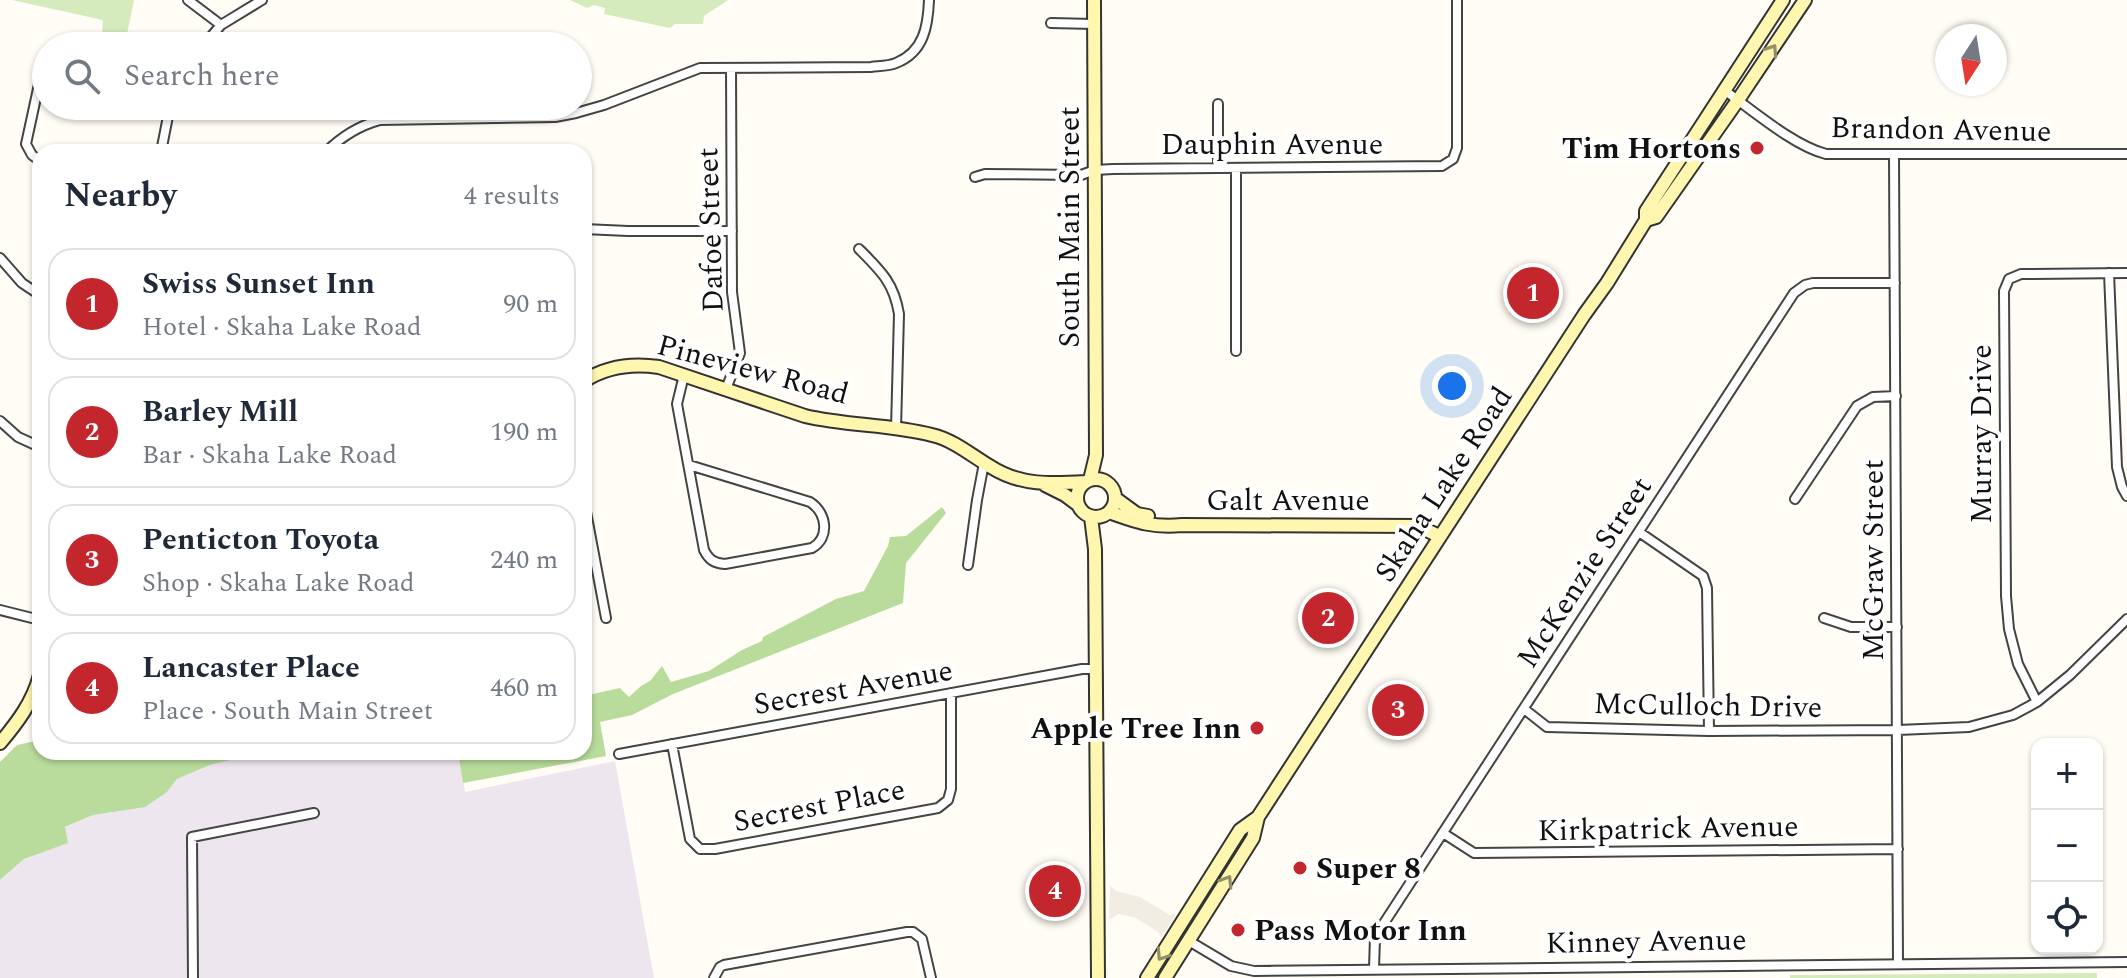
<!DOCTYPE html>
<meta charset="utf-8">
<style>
:root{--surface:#fff;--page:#f2f2f3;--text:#1f2937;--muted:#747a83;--line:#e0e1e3;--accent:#c4262e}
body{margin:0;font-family:Spectral,serif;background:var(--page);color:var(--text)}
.controls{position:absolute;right:24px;bottom:24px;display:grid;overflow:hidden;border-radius:16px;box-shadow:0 2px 6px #0004}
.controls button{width:72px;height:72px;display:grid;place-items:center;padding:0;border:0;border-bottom:2px solid var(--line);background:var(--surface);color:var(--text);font:40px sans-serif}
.compass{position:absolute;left:1935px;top:24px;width:72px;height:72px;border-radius:50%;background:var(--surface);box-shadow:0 2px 6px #0004;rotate:192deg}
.you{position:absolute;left:1452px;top:386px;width:28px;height:28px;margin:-20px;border:6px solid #fff;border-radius:50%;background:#1a73e8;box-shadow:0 0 0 12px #1a73e833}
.badge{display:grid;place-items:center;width:52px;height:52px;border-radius:50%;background:var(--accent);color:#fff;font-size:26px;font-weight:700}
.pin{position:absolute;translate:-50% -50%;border:4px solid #fff;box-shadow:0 2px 8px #0006}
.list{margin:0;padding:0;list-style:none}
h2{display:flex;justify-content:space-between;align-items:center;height:104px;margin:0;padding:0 32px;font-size:34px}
h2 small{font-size:26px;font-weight:400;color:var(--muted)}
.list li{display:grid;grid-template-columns:52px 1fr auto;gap:24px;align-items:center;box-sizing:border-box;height:112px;margin:0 16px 16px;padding:0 16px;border:2px solid var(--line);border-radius:24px}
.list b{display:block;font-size:30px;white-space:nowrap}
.list p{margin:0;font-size:26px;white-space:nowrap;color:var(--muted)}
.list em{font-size:26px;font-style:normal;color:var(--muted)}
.icon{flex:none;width:44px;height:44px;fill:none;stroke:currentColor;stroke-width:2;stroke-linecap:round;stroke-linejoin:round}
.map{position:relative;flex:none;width:2127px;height:978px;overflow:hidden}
.search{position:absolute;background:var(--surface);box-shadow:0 2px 6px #0004;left:32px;top:32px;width:560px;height:88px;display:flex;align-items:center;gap:20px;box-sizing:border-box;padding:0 28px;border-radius:44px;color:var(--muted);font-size:30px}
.panel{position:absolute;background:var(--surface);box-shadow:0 2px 6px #0004;left:32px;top:144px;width:560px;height:616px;border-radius:24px}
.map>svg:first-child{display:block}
.industrial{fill:#eee6ef}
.green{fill:#d5ebbd}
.forest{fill:#b9dc9c}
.plaza{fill:#f1ede2}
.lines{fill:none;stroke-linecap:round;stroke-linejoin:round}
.street-casing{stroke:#444;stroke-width:12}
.secondary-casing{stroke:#333;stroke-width:16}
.street{stroke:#fff;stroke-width:8}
.secondary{stroke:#fff6b0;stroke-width:12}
.oneway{stroke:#948f68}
.poi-dot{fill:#c4262e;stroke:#fff;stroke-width:3}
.labels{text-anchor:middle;stroke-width:8;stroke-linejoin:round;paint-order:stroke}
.street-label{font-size:30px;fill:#111;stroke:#fff}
.poi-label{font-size:30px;font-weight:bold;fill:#111;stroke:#fff;text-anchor:end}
</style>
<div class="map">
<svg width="2127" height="978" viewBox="0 0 2127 978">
<rect width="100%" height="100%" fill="#fffdf5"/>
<path class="industrial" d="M262,752h64l20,8 53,-5 3,-3h56l7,40 150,-31 39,217h-654v-98l24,-21 43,-16 -3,-15 29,-13 74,-23 10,-13 33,-14z"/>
<path class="green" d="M12,0h122l-9,44 -23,-10 1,-14z
M570,0h158l-24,16 -1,8h-28l-5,4 -66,-14 1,-6 -11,-3 -7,3z
M2097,973v5h-307v-3z"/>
<path class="forest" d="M942,507l4,6 -40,50 -3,40 -230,91 -41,21 -32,7 6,34 -143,27 -5,-31h126v-56l36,-8 9,9 12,-11 9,-5 12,-15 9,16 38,-11 33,-21 20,-9 1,-4 73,-38 28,-8 24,-45 2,-9 16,-1z
M40,740v12h222l-52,13 -33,14 -10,13 -22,15 -52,8 -28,12 3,16 -44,16 -24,21v-118l17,-17z"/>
<path class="plaza" d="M1110,885l6,6 24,6 30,18 7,-2 -16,25 -3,-6 -24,-15 -16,-3 -9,6z"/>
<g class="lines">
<defs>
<path id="street" d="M188,0l33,25
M1051,23l43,1
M203,46l18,-21 41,-25
M1724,90c28,20 70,56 102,64h301
M161,152l9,-46
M326,152c16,-16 32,-26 54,-32l175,-3 21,-4 28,-8 96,-37 171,-1c8,-1 18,-1 25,-4 28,-11 32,-37 33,-63
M1894,155l4,809
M40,161l-8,-6 -6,-11 16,-74
M1218,168v-64
M1236,168v183
M975,177l10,-3 96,1 14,-5 18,-1 329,-3 11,-7 4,-11v-148
M584,229l44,2h104
M859,249c22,22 35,34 40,65l-3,115
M0,258l22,25 18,12
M2109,273l8,194 5,20 5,9
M684,375l-7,29 27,146c5,10 10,13 21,14l87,-16c18,-10 15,-35 -2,-46l-121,-37
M726,389l14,-36 -8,-61 -1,-224
M0,421l18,16 22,10
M1795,499l62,-93 16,-9 23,-1
M584,501l22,117
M1639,532l64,44 4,12 2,143
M968,565l9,-65 7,-37
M0,610l40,10
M1824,618l27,9h46
M2037,702l-19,-38 -9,-35 -3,-33 -2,-305 5,-12 12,-5 106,-1
M1524,709l23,18 162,4 189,-1 71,-3 44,-12 24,-13 33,-27 57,-56
M672,744l18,95 10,10h15l223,-41 10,-8 3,-11v-96
M619,754l463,-85h14
M1443,833l31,20 424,-4
M1189,941l42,25 23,5 873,-9
M1374,969l1,-32 419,-644 11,-8 8,-2h82
M193,978l-1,-141 122,-24
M714,978l6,-11 4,-2 183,-33h6l9,7 9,39"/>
<path id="secondary" d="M1646,220l10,-3 82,-117 67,-100
M584,381c23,-15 48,-18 75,-14l146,49c42,10 85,8 127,19 22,5 40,21 59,32 30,19 61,17 95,15
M1077 498a19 19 0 1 1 38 0a19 19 0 1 1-38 0Z
M1090,480l6,-25 -2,-455
M1045,485l20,10 12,9
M1115,498l22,16 11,2
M1109,512c28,10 44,16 73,13l236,1 21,10
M1091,517l4,32 3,429
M0,743c17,-20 33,-41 40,-68
M1147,978l93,-148 18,-13
M1165,978l88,-140 5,-21 326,-502 23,-32 39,-63v-9l137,-211"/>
</defs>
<use href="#street" class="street-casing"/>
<use href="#secondary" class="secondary-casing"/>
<use href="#street" class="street"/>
<use href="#secondary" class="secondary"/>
</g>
<defs><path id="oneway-chevron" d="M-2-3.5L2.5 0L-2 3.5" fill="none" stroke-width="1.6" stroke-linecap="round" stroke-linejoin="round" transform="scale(2)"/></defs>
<g class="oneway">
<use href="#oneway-chevron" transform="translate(1772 50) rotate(-56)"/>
<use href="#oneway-chevron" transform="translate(1227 881) rotate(-58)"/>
<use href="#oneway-chevron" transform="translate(1162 955) rotate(123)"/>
</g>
<g class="poi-dot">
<circle cx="1757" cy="148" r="8"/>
<circle cx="1257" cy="728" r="8"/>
<circle cx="1300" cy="868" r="8"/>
<circle cx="1238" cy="930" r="8"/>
</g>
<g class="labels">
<g class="street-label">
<text transform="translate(1941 129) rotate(1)" y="10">Brandon Avenue</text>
<text x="1272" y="154">Dauphin Avenue</text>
<text transform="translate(1069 227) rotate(-90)" y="10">South Main Street</text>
<text transform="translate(710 230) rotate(-92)" y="10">Dafoe Street</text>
<text transform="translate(753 369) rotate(15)" y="10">Pineview Road</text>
<text transform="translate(1981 434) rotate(-90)" y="10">Murray Drive</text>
<text transform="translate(1443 484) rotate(-57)" y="10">Skaha Lake Road</text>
<text x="1288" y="510">Galt Avenue</text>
<text transform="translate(1873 560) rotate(-90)" y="10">McGraw Street</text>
<text transform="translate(1584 572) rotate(-57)" y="10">McKenzie Street</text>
<text transform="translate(853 687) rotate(-10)" y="10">Secrest Avenue</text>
<text transform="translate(1708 705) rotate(1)" y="10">McCulloch Drive</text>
<text transform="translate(819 805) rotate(-11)" y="10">Secrest Place</text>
<text transform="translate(1668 828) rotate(-1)" y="10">Kirkpatrick Avenue</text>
<text transform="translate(1646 941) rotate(-1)" y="10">Kinney Avenue</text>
</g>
<g class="poi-label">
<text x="1741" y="158">Tim Hortons</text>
<text x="1241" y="738">Apple Tree Inn</text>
<text x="1316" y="878" text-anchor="start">Super 8</text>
<text x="1254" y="940" text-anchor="start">Pass Motor Inn</text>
</g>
</g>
</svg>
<div class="controls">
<button>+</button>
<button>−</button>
<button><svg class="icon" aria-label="locate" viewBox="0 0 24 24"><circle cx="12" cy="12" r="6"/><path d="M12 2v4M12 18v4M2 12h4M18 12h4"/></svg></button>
</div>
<svg class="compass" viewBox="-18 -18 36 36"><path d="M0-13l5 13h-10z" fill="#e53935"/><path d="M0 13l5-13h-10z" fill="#747a83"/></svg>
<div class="you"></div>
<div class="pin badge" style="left:1533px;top:293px">1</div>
<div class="pin badge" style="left:1328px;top:618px">2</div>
<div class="pin badge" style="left:1398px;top:710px">3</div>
<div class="pin badge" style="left:1055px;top:891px">4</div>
<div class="search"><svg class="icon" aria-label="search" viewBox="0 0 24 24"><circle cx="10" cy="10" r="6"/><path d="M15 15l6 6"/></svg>Search here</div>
<section class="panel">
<h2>Nearby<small>4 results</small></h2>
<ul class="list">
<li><span class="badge">1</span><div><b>Swiss Sunset Inn</b><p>Hotel · Skaha Lake Road</p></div><em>90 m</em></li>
<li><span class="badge">2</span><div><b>Barley Mill</b><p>Bar · Skaha Lake Road</p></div><em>190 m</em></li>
<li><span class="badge">3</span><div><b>Penticton Toyota</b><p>Shop · Skaha Lake Road</p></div><em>240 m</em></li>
<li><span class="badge">4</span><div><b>Lancaster Place</b><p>Place · South Main Street</p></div><em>460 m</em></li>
</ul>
</section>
</div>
